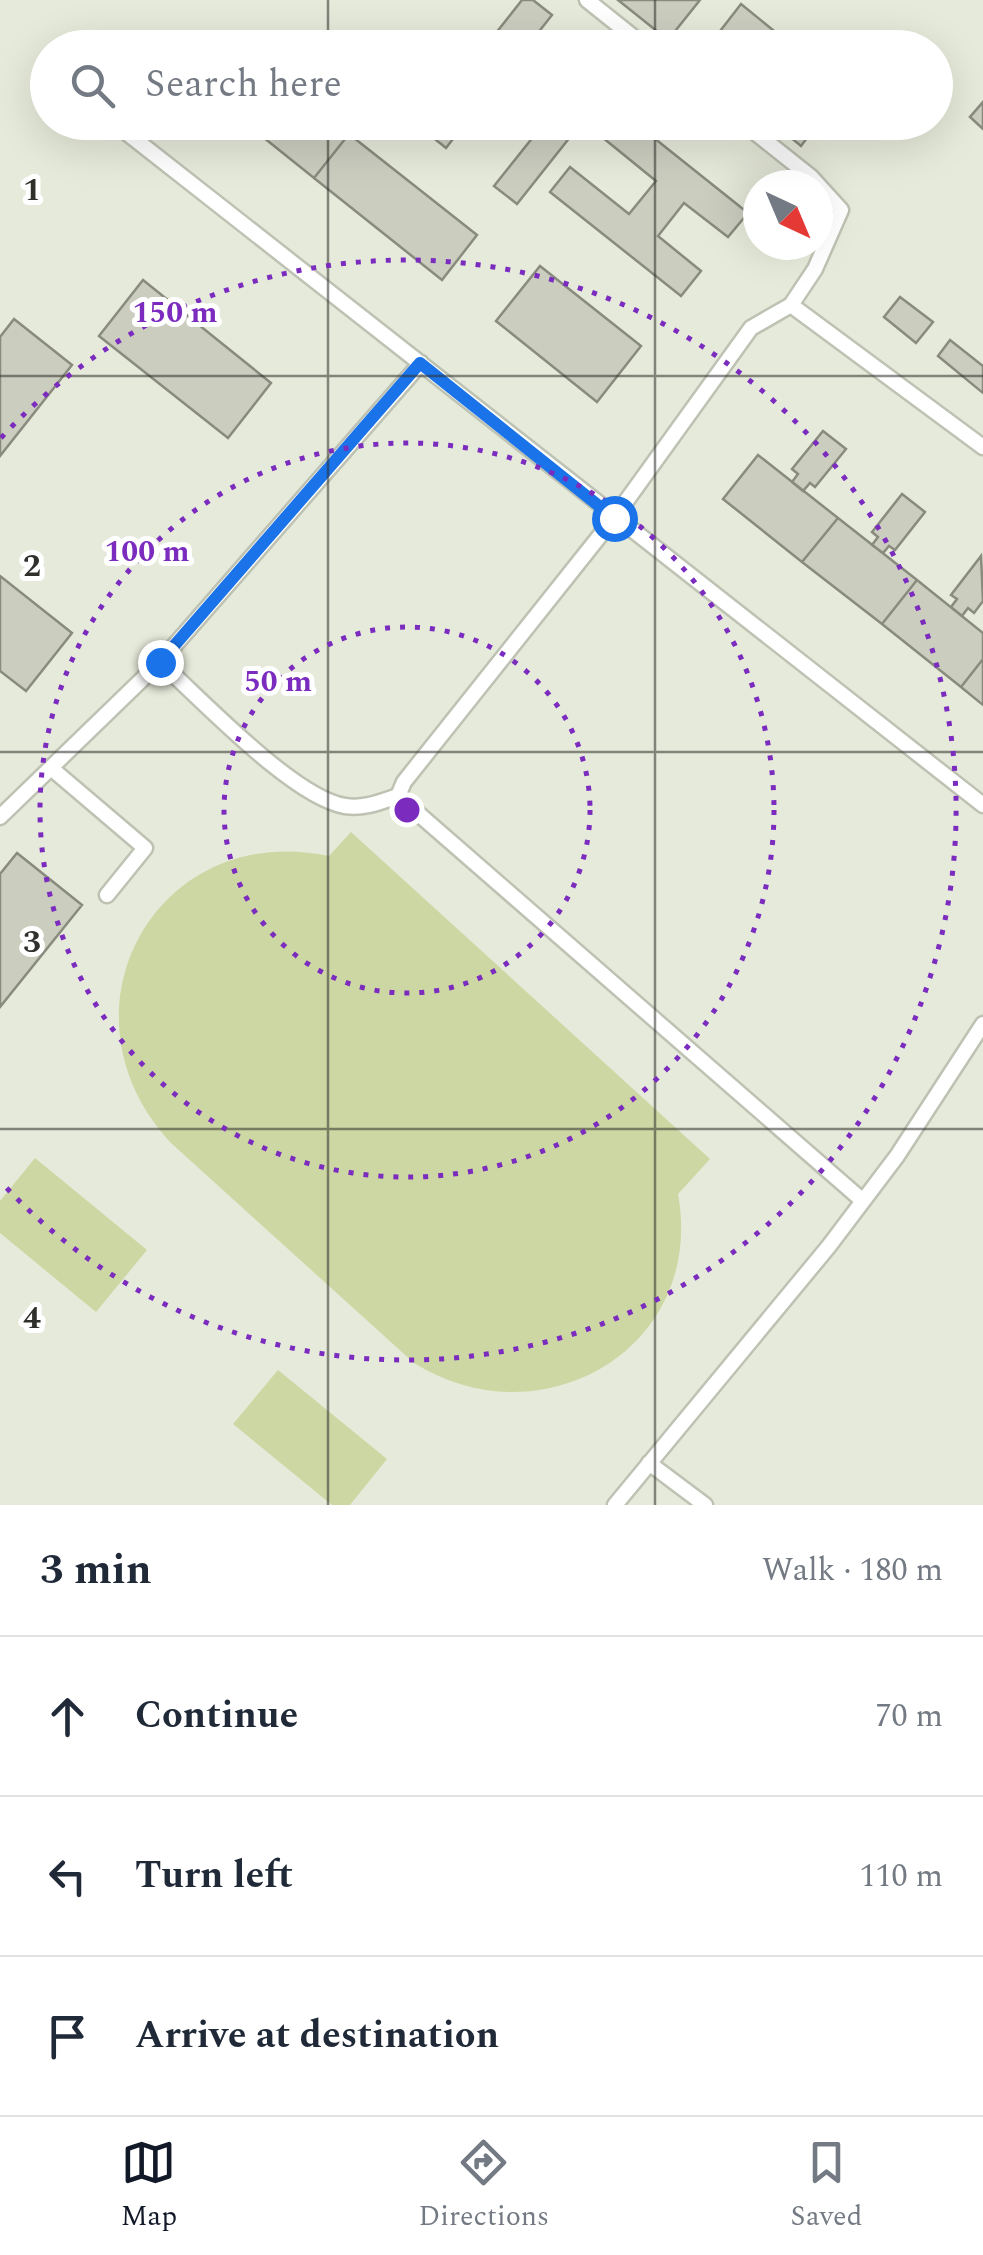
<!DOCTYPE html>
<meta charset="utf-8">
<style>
:root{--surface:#fff;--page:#f6f6f7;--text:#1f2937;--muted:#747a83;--line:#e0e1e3;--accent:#111827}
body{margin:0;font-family:Spectral,serif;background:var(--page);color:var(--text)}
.compass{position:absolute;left:743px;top:170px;width:90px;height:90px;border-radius:50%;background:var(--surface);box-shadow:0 10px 40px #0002;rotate:136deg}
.stop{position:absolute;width:30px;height:30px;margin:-22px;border:8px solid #1a73e8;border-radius:50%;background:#fff}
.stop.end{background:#1a73e8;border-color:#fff;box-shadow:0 2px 10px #0008}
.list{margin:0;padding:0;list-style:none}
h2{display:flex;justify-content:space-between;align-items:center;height:130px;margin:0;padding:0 40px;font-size:42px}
h2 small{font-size:32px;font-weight:400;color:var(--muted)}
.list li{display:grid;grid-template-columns:65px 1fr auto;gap:30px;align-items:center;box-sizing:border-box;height:160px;padding:0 40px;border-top:2px solid var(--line)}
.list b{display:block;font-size:38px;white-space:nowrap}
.list em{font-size:32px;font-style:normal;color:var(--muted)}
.icon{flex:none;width:55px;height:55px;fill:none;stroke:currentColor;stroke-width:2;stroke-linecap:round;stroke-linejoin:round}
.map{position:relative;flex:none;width:983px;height:1505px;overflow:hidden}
.search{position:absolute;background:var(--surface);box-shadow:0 10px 40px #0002;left:30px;right:30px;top:30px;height:110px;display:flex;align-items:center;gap:25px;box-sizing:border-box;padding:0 35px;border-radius:55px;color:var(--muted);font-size:38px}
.sheet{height:610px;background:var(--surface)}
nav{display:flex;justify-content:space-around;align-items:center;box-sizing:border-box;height:140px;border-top:2px solid var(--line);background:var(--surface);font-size:28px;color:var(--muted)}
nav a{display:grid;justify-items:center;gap:5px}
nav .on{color:var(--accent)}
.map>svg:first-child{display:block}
.green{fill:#ccd7a3}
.building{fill:#cbcebf;stroke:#888b7d;stroke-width:2.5}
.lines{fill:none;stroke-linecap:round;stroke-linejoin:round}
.service-casing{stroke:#bec2b3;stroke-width:19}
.service{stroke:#fff;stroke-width:14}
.route{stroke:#1a73e8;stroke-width:12}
.grid{fill:none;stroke:#2f302b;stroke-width:2.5;stroke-opacity:0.55}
.ring{fill:none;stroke:#7b2cbf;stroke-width:5;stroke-dasharray:5 10}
.grid-label{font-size:32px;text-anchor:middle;font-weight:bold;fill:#2f302b;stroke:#fff;stroke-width:10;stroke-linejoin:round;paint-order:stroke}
.centre{fill:#7b2cbf;stroke:#fff;stroke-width:5}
.ring-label{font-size:30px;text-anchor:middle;font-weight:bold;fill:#7b2cbf;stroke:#fff;stroke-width:10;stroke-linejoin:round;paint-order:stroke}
</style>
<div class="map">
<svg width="983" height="1505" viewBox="0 0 983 1505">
<rect width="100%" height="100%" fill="#e6eada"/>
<path class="green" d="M351,832l359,327 -32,35c28,154 -136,249 -264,169l-243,-220c-121,-130 -16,-324 158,-287z
M35,1158l112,92 -51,62 -96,-79v-32z
M278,1370l109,89 -37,46h-18l-99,-81z"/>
<path class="building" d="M522,0h11l19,15 -26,33h-42z
M618,0h82l-32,40z
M741,4l54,44h-88z
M983,102v27l-13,-12z
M250,122h85l14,12 -35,44 -66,-53z
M424,122h42l-20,26 -26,-21z
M545,122h37l-65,82 -23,-18z
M605,122h29l114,91 -20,24 -44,-34 -26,33 43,35 -20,25 -131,-104 20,-25 59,47 27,-33 -59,-48z
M772,122h47l-18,24z
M349,134l128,101 -35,45 -128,-102z
M540,266l101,80 -44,56 -101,-81z
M143,280l128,103 -43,55 -129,-102z
M900,297l33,25 -17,21 -32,-26z
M14,319l58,46 -72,91v-119z
M950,340l33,26v27l-45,-37z
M823,431l23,18 -31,38 -5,-4 -7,8 -11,-9 6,-8 -6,-5z
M758,455l80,63 -36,44 -79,-63z
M902,494l23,18 -30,38 -6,-4 -6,7 -11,-8 6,-8 -6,-5z
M838,518l79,62 -35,44 -80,-62z
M981,556l2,45 -9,12 -6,-5 -6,8 -11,-9 6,-8 -6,-4z
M0,576l72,57 -46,58 -26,-20z
M917,580l66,53v26l-22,28 -79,-63z
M983,659v46l-22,-18z
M17,853l65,52 -82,102v-133z"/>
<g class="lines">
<defs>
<path id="service" d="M587,0l60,48
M113,122l870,683
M791,305l192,142
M160,662c41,37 134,136 185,144 19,3 35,-4 53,-10l6,-14 210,-264 137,-190 40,-23 24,-36 26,-59 -30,-33 -69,-55
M51,768l94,80 -38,47
M398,796l465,405
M0,817l160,-155 261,-299
M649,1463l56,42
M615,1505l214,-259 68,-90 86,-132"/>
</defs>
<use href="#service" class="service-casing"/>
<use href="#service" class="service"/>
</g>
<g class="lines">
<path class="route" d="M160,662l260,-299 194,155"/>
</g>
<path class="grid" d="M328,0v48M655,0v48M328,122v1383M655,122v1383M0,376h983M0,752h983M0,1129h983"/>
<g class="ring">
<circle cx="407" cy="810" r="183"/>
<circle cx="407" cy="810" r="367"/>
<path d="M1 438A550 550 0 1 1 1 1182"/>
</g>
<g class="grid-label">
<text x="32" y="200">1</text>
<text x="32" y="576">2</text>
<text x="32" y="952">3</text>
<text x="32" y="1328">4</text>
</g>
<circle cx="407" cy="810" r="15" class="centre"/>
<g class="ring-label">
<text x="175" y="322">150 m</text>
<text x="147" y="561">100 m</text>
<text x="278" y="691">50 m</text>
</g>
</svg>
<svg class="compass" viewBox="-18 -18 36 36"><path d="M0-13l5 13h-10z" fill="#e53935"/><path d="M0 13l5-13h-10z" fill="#747a83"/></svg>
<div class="stop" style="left:614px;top:518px"></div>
<div class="stop end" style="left:160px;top:662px"></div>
<div class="search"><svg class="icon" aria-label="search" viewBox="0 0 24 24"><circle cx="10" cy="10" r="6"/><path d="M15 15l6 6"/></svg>Search here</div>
</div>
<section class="sheet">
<h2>3 min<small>Walk · 180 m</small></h2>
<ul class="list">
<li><svg class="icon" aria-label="ahead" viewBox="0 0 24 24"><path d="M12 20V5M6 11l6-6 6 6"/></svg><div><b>Continue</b></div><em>70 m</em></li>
<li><svg class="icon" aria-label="left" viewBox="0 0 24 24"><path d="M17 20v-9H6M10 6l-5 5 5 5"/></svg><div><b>Turn left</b></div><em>110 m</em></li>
<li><svg class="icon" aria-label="arrive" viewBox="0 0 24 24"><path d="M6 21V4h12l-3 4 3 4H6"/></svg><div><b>Arrive at destination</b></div></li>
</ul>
</section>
<nav>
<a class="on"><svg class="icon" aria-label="map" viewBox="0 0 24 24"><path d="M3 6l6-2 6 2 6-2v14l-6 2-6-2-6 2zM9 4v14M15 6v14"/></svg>Map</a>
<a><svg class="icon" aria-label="directions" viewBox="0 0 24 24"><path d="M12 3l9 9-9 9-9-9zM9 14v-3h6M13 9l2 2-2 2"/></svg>Directions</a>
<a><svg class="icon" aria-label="saved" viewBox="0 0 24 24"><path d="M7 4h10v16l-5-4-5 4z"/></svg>Saved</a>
</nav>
